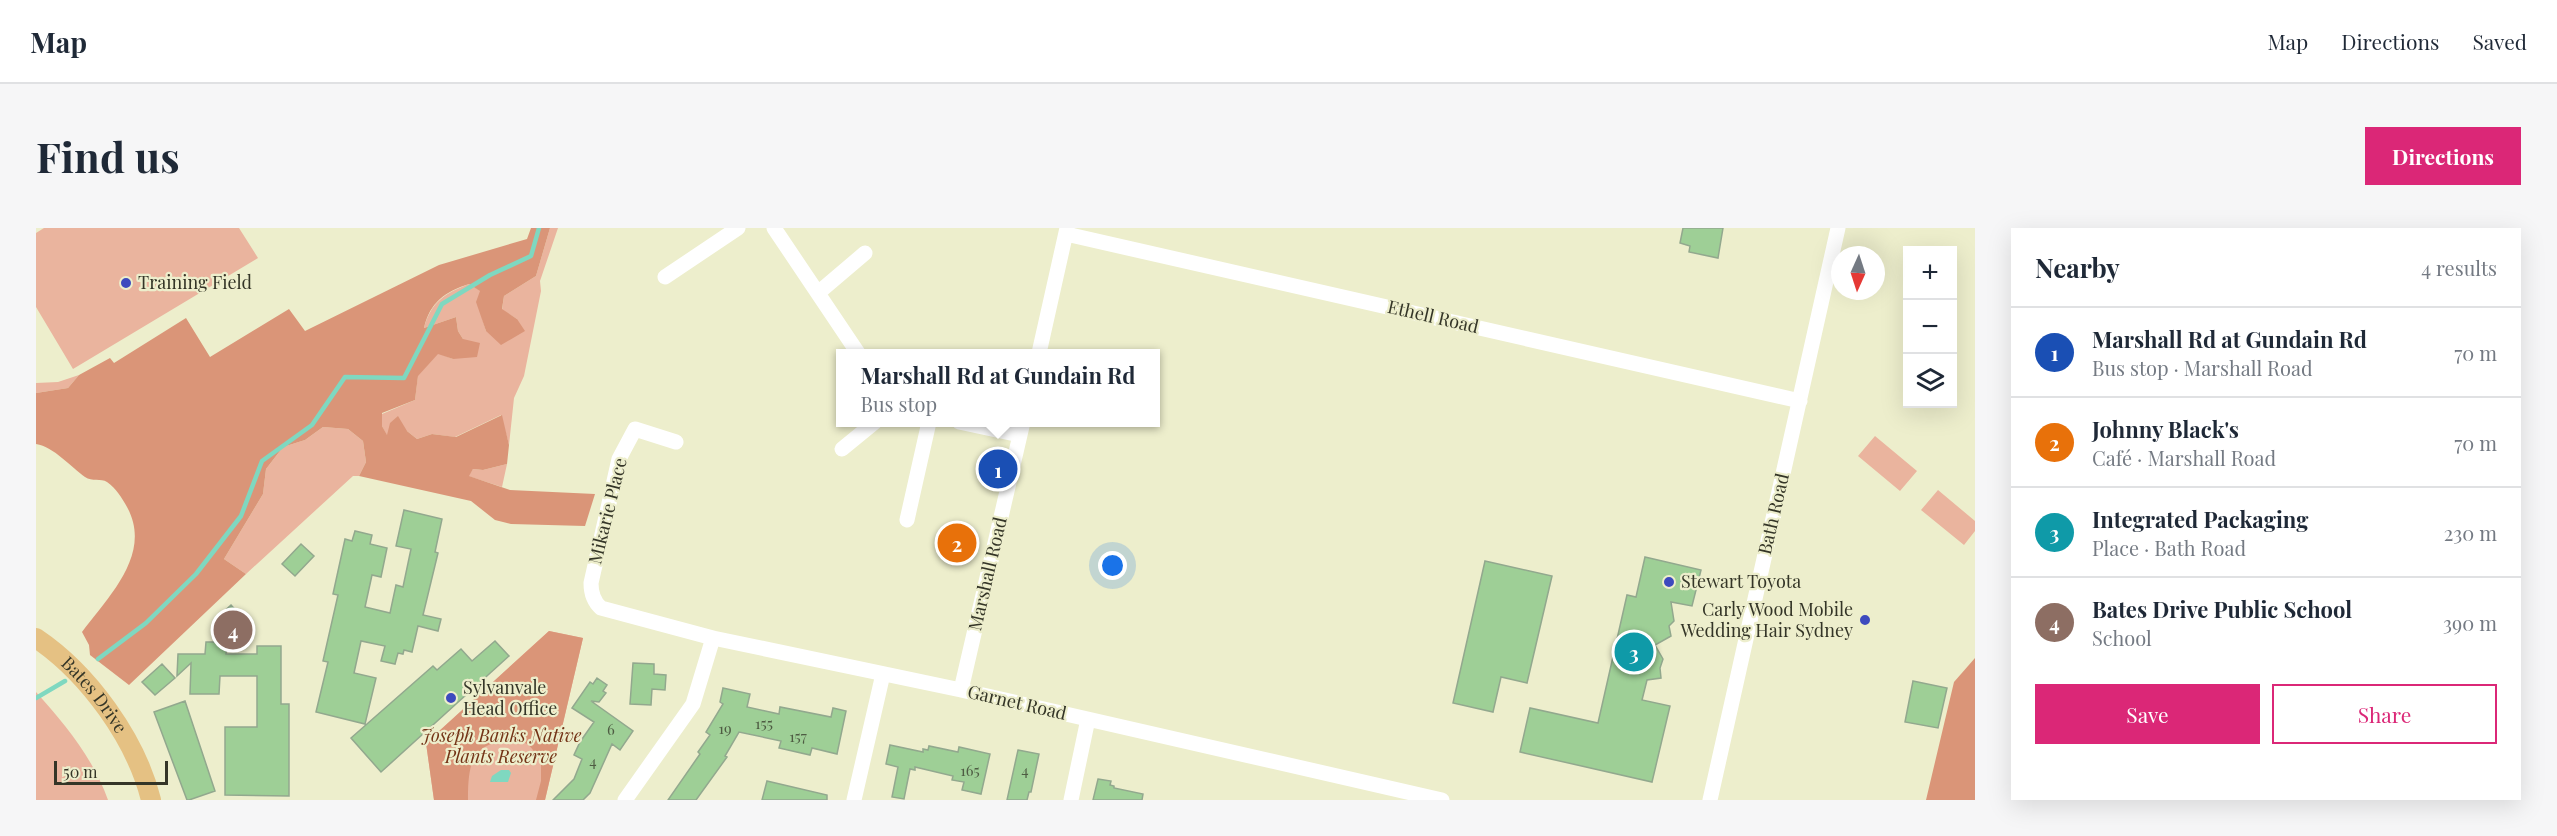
<!DOCTYPE html>
<meta charset="utf-8">
<style>
:root{--surface:#fff;--page:#f6f6f7;--text:#1f2937;--muted:#747a83;--line:#e0e1e3;--accent:#db2777}
body{margin:0;font-family:"Playfair Display",serif;background:var(--page);color:var(--text)}
.controls{position:absolute;right:18px;top:18px;display:grid;overflow:hidden;border-radius:0px;box-shadow:0 6px 24px #0002}
.controls button{width:54px;height:54px;display:grid;place-items:center;padding:0;border:0;border-bottom:2px solid var(--line);background:var(--surface);color:var(--text);font:30px sans-serif}
.compass{position:absolute;left:1795px;top:18px;width:54px;height:54px;border-radius:50%;background:var(--surface);box-shadow:0 6px 24px #0002;rotate:183deg}
.scale{position:absolute;left:18px;bottom:15px;width:114px;box-sizing:border-box;padding-left:6px;border:3px solid #343527;border-top:0;font-size:16px;line-height:21px;white-space:nowrap;color:#343527;-webkit-text-stroke:4px #edeecc;paint-order:stroke}
.you{position:absolute;left:1077px;top:338px;width:21px;height:21px;margin:-15px;border:4px solid #fff;border-radius:50%;background:#1a73e8;box-shadow:0 0 0 9px #1a73e833}
.badge{display:grid;place-items:center;width:39px;height:39px;border-radius:50%;background:var(--accent);color:#fff;font-size:20px;font-weight:700}
.pin{position:absolute;translate:-50% -50%;border:3px solid #fff;box-shadow:0 2px 6px #0006}
.popup{position:absolute;left:800px;top:121px;width:324px;height:78px;box-sizing:border-box;display:grid;place-content:center;border-radius:0px;background:var(--surface);filter:drop-shadow(0 2px 4px #0005);font-size:20px;white-space:nowrap;color:var(--muted)}
.popup b{font-size:22px;color:var(--text)}
.popup::after{content:'';position:absolute;left:50%;top:100%;margin-left:-12px;border:12px solid transparent;border-top-color:var(--surface)}
.list{margin:0;padding:0;list-style:none}
h2{display:flex;justify-content:space-between;align-items:center;height:78px;margin:0;padding:0 24px;font-size:26px}
h2 small{font-size:20px;font-weight:400;color:var(--muted)}
.list li{display:grid;grid-template-columns:39px 1fr auto;gap:18px;align-items:center;box-sizing:border-box;height:90px;padding:0 24px;border-top:2px solid var(--line)}
.list b{display:block;font-size:22px;white-space:nowrap}
.list p{margin:0;font-size:20px;white-space:nowrap;color:var(--muted)}
.list em{font-size:20px;font-style:normal;color:var(--muted)}
.actions{display:flex;gap:12px;padding:18px 24px}
.actions a{flex:1;padding:14px 0;border:2px solid var(--accent);border-radius:0px;text-align:center;font-size:21px;color:var(--accent)}
.actions .main{background:var(--accent);color:#fff}
.icon{flex:none;width:33px;height:33px;fill:none;stroke:currentColor;stroke-width:2;stroke-linecap:round;stroke-linejoin:round}
.map{position:relative;flex:none;width:1939px;height:572px;overflow:hidden;border-radius:0px}
header{display:flex;align-items:center;gap:36px;box-sizing:border-box;height:84px;padding:0 30px;background:var(--surface);border-bottom:2px solid var(--line)}
header strong{font-size:28px}
nav{display:flex;gap:33px;margin-inline-start:auto;font-size:21px}
.intro{display:flex;align-items:center;justify-content:space-between;box-sizing:border-box;height:144px;padding:0 36px}
h1{margin:0;font-size:42px}
.button{padding:15px 27px;border-radius:0px;background:var(--accent);color:#fff;font-size:21px;font-weight:700}
main{display:flex;gap:36px;padding:0 36px}
aside{flex:1;background:var(--surface);border-radius:0px;box-shadow:0 6px 24px #0002}
.map>svg:first-child{display:block}
.green{fill:#eab49e}
.forest{fill:#da9578}
.water{fill:#7fd8c0}
.lines{fill:none;stroke-linecap:round;stroke-linejoin:round}
.stream{stroke:#7fd8c0;stroke-width:4.5}
.building{fill:#9ecf96;stroke:#92a88e;stroke-width:1.5}
.minor{stroke:#fff;stroke-width:15}
.major{stroke:#e5c183;stroke-width:20}
.poi-dot{fill:#3d4abe;stroke:#edeecc;stroke-width:2}
.labels{text-anchor:middle;stroke-width:4.5;stroke-linejoin:round;paint-order:stroke}
.number-label{font-size:15px;fill:#4e5c43}
.poi-label{font-size:18px;fill:#343527;stroke:#edeecc;text-anchor:start}
.street-label{font-size:18px;fill:#343527;stroke:#edeecc}
.park-label{font-size:18px;font-style:italic;fill:#733316;stroke:#edeecc}
</style>
<header>
<strong>Map</strong>
<nav><a>Map</a><a>Directions</a><a>Saved</a></nav>
</header>
<div class="intro"><h1>Find us</h1><a class="button">Directions</a></div>
<main>
<div class="map">
<svg width="1939" height="572" viewBox="0 0 1939 572">
<rect width="100%" height="100%" fill="#edeecc"/>
<path class="green" d="M8,0h195l19,30 -185,111 -37,-62v-74z
M514,0h8l-18,53 1,10 -17,85 -10,22 -5,47 -8,-30 -46,22 -23,-3 -15,5 -10,-8 -20,5 -5,-10v-12l33,-14 3,-25 20,-22 15,6 10,-20 -5,-8 -2,-14 -32,11c7,-26 21,-35 45,-44l12,7 1,27 4,13 31,-12 -15,-9 2,-14 32,-20z
M43,147l-11,13 -32,5v-10l22,-1z
M287,199l25,2 15,12 3,21 -7,14h-6l-107,98 -22,-15 39,-65 3,-25 17,-22 22,-7z
M1839,208l42,35 -17,20 -42,-35z
M471,236l-5,23 -34,-11 5,-7 10,1z
M1902,262l37,31v10l-11,14 -43,-35z
M513,403l34,7 -38,162h-111l-8,-57z
M0,464c29,32 57,66 72,108h-72z"/>
<path class="forest" d="M495,0h19l-14,48 -32,20 -2,13 15,10 8,12 -24,14 -15,-14 -10,-29 4,-11 -11,-7c-24,8 -39,18 -45,44l32,-11 2,14 5,8 17,4 -3,14 -24,2 -15,-5 -20,22 -3,24 -33,13v13l5,9 3,-12 8,-7 9,15 10,8 15,-5 24,3 46,-22 7,30 -2,19 -24,6 -10,-1 -4,7 41,14 85,4 -10,32 -74,-2 -16,-4 -24,-19 -112,-25 7,-14 -3,-21 -15,-12 -25,-2 -18,13 -22,7 -17,22 -3,25 -39,65 22,15 -117,111 -39,-30 -1,-10 -7,-13c26,-35 71,-78 45,-125 -5,-9 -11,-19 -20,-25 -6,-4 -15,0 -22,-5 -14,-10 -31,-30 -49,-33v-51l32,-5 11,-13 31,-17 4,5 72,-45 24,39 79,-48 16,22 134,-66 88,-26z
M513,403l34,7 -38,162h-9l5,-19v-21c-5,-5 -10,-15 -16,-17 -17,-6 -42,-1 -51,15 -6,12 -6,30 -6,42h-34l-8,-57z
M1939,430v142h-49l28,-118z"/>
<path class="water" d="M465,542h8l2,3 -3,9h-18l2,-6z"/>
<g class="lines">
<path class="stream" d="M62,431l48,-36 50,-49 45,-58 21,-55 50,-36 33,-48 59,1 38,-74 48,-29 41,-19 8,-28
M0,470l29,-17"/>
</g>
<path class="building" d="M1647,0h40l-5,30 -29,-6 1,-6 -10,-3z
M368,282l38,9 -7,33 3,1 -15,62 18,4 -3,12 -20,-5 -6,26 -8,-2 -1,4 -5,-1 -3,11 -14,-3 4,-15 -24,-5 -7,32 22,5 -11,46 -49,-12 12,-50 -5,-1 15,-66 -5,-1 12,-55 7,2 3,-10 17,4 -2,9 17,4 -6,29 -9,-2 -7,32 25,6 6,-28 7,2 8,-38 -15,-3z
M265,316l13,12 -19,20 -13,-12z
M1609,329l56,13 -9,36 -21,-4 3,19 -5,5 2,10 -16,9 8,14 -3,9 1,10 -14,2 -5,20 28,6 -18,76 -132,-30 10,-44 68,15 29,-128 9,2z
M1449,333l67,15 -25,107 -26,-6 -8,35 -40,-9z
M195,377l9,10 -10,9 -10,-9z
M459,413l14,15 -128,116 -30,-34 82,-72 4,4 24,-21 11,12z
M170,414h21l-1,12h31v-8h24v58h8v92l-64,-1v-68h32v-51h-37l-1,18h-29l1,-31 -14,13 1,-22h27z
M597,435l21,1v10l12,1 -1,15 -13,-1 -1,16 -21,-1z
M126,436l13,14 -20,17 -13,-13z
M561,450l10,7 -4,6 3,2 -7,9 -8,-1 42,30 -13,19 -8,-6 -22,49 -7,7h-30l21,-21 8,-20 -8,-4 6,-13 14,-20 -22,-14 18,-26 3,2z
M1877,453l34,7 -9,40 -33,-6z
M687,460l27,6 -3,13 32,7 1,-7 51,10 2,-9 13,3 -9,43 -25,-6 -2,7 -31,-7 2,-7 -42,-9 -14,24 2,1 -31,43h-28l32,-46 -2,-2 12,-17 -4,-3 17,-28 -3,-2z
M149,473l30,90 -26,9h-2l-33,-88z
M854,517l33,7v-3l5,1 1,-4 29,6 1,-5 31,7 -9,40 -19,-4 2,-8 -12,-2 1,-4 -38,-9v3l-5,-1 -6,30 -12,-2 6,-30 -12,-3z
M982,522l21,4 -8,38h-2l-2,8h-20z
M1062,551l13,2 -1,4 4,1v2l29,6 -1,6h-49z
M731,553l60,14v5h-65z"/>
<g class="lines">
<path class="minor" d="M738,0l84,125
M1030,6l734,167
M629,49l73,-49
M782,65l47,-40
M1003,125l28,-125
M923,194l61,13
M640,214l-41,-13 -16,30 -28,124c0,10 2,18 10,25l112,30 248,52 481,110
M806,221l33,-27
M871,292l22,-98
M925,462l62,-268
M589,572l68,-96 20,-66
M818,572l29,-126
M1035,572l17,-81
M1674,572l128,-572"/>
<path class="major" id="s1" d="M0,410c52,35 100,101 115,162"/>
</g>
<g class="poi-dot">
<circle cx="90" cy="55" r="6"/>
<circle cx="1633" cy="354" r="6"/>
<circle cx="1829" cy="392" r="6"/>
<circle cx="415" cy="470" r="6"/>
</g>
<g class="labels">
<g class="number-label">
<text x="728" y="501">155</text>
<text x="689" y="506">19</text>
<text x="575" y="507">6</text>
<text x="762" y="514">157</text>
<text x="557" y="539">4</text>
<text x="934" y="548">165</text>
<text x="989" y="548">4</text>
</g>
<g class="poi-label">
<text x="102" y="61">Training Field</text>
<text x="1645" y="360">Stewart Toyota</text>
<text x="1817" y="388" text-anchor="end">Carly Wood Mobile<tspan x="1817" dy="21">Wedding Hair Sydney</tspan></text>
<text x="427" y="466">Sylvanvale<tspan x="427" dy="21">Head Office</tspan></text>
</g>
<g class="street-label">
<text transform="translate(1397 89) rotate(13)" y="6">Ethell Road</text>
<text transform="translate(572 283) rotate(-76)" y="6">Mikarie Place</text>
<text transform="translate(1738 286) rotate(-77)" y="6">Bath Road</text>
<text transform="translate(952 346) rotate(-77)" y="6">Marshall Road</text>
<text dy="6" stroke="none"><textPath href="#s1" startOffset="82">Bates Drive</textPath></text>
<text transform="translate(981 475) rotate(13)" y="6">Garnet Road</text>
</g>
<g class="park-label">
<text x="465" y="514">Joseph Banks Native<tspan x="465" dy="21">Plants Reserve</tspan></text>
</g>
</g>
</svg>
<div class="controls">
<button>+</button>
<button>−</button>
<button><svg class="icon" aria-label="layers" viewBox="0 0 24 24"><path d="M12 4l9 5-9 5-9-5zM3 14l9 5 9-5"/></svg></button>
</div>
<svg class="compass" viewBox="-18 -18 36 36"><path d="M0-13l5 13h-10z" fill="#e53935"/><path d="M0 13l5-13h-10z" fill="#747a83"/></svg>
<div class="scale">50 m</div>
<div class="you"></div>
<div class="pin badge" style="left:962px;top:241px;background:#1a4fb4">1</div>
<div class="popup"><b>Marshall Rd at Gundain Rd</b>Bus stop</div>
<div class="pin badge" style="left:921px;top:315px;background:#e8710a">2</div>
<div class="pin badge" style="left:1598px;top:424px;background:#0f9aa8">3</div>
<div class="pin badge" style="left:197px;top:402px;background:#8d6e63">4</div>
</div>
<aside>
<h2>Nearby<small>4 results</small></h2>
<ul class="list">
<li><span class="badge" style="background:#1a4fb4">1</span><div><b>Marshall Rd at Gundain Rd</b><p>Bus stop · Marshall Road</p></div><em>70 m</em></li>
<li><span class="badge" style="background:#e8710a">2</span><div><b>Johnny Black's</b><p>Café · Marshall Road</p></div><em>70 m</em></li>
<li><span class="badge" style="background:#0f9aa8">3</span><div><b>Integrated Packaging</b><p>Place · Bath Road</p></div><em>230 m</em></li>
<li><span class="badge" style="background:#8d6e63">4</span><div><b>Bates Drive Public School</b><p>School</p></div><em>390 m</em></li>
</ul>
<div class="actions"><a class="main">Save</a><a>Share</a></div>
</aside>
</main>
